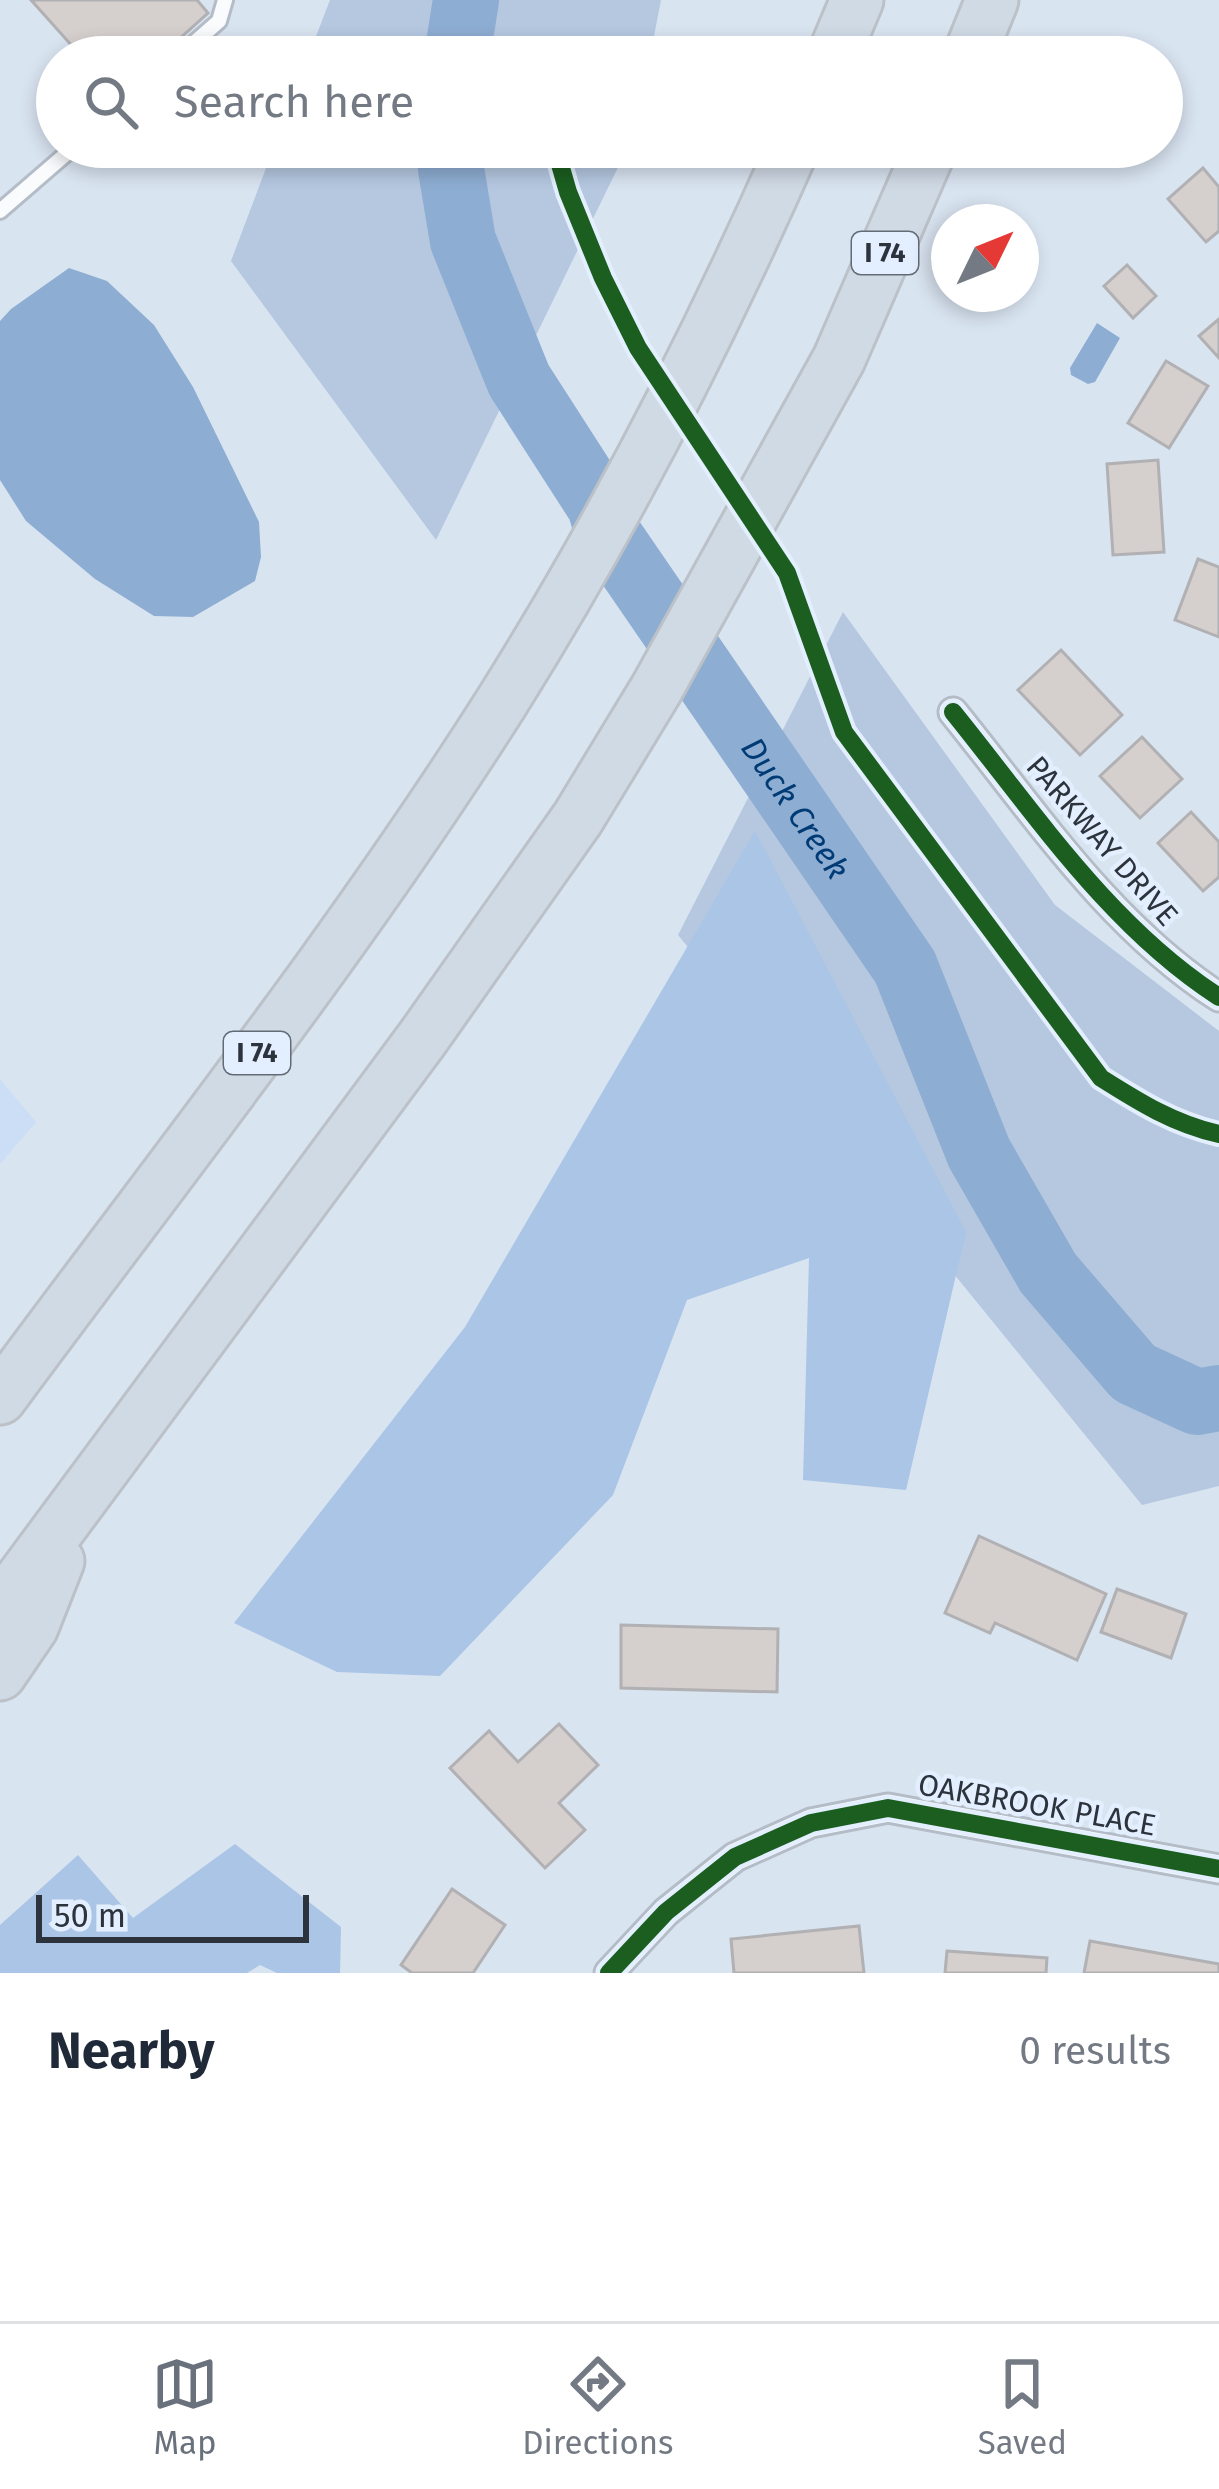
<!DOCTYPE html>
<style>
:root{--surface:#fff;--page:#f2f2f3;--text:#1f2937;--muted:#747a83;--line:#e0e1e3;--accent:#69717c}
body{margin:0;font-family:"Fira Sans",sans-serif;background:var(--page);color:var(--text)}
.compass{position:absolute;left:931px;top:204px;width:108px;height:108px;border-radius:50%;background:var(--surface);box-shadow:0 6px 18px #0003;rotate:47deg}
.scale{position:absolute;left:36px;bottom:30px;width:273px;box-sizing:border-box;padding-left:12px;border:6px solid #2c333d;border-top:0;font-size:33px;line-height:42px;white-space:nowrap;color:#2c333d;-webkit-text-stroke:9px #e3effe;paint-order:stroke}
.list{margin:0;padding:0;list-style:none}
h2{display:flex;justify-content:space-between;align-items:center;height:156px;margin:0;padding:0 48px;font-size:51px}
h2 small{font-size:39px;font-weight:400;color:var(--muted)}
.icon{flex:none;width:66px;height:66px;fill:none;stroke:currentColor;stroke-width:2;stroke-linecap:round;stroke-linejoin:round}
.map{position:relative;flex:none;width:1219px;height:1973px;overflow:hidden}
.search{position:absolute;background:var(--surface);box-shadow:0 6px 18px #0003;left:36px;right:36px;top:36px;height:132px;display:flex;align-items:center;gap:30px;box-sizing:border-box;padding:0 42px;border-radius:66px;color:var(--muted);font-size:45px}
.sheet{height:348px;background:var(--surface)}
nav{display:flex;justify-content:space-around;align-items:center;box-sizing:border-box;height:168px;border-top:3px solid var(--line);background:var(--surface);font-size:33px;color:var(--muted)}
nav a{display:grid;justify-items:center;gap:6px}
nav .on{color:var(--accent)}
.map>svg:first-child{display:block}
.built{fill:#ccdef5}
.green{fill:#b5c8e0}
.forest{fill:#aac5e5}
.water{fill:#8eadd2}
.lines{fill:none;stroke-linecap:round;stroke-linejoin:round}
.river{stroke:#8eadd2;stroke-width:66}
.building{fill:#d5cfce;stroke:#b1b0b3;stroke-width:3}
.service-casing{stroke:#b4bdc7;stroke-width:20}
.minor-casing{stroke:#b4bdc7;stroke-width:33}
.motorway-casing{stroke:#bcc1c8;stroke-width:57}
.service{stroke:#f9fbfd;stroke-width:14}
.minor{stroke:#f9fbfd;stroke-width:27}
.motorway{stroke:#d0dae5;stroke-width:51}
.cycleway-casing{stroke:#e3effe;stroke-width:26}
.cycleway{stroke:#1b5e20;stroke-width:18}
.labels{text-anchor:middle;stroke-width:9;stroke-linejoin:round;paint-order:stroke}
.shield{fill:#e3effe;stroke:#636b77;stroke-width:3}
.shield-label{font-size:27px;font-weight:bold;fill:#2c333d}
.street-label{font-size:30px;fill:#2c333d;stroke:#e3effe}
.water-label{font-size:33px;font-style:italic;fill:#003b75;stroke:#e3effe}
</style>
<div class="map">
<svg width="1219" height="1973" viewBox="0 0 1219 1973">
<rect width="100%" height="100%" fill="#d9e4f1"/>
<path class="built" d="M0,1079l36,43 -36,42z"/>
<path class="green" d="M330,0h331l-11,57h-342z
M274,147h354l-192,393 -205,-279z
M843,612l212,293 164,126v455l-77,19 -464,-570z"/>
<path class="forest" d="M755,831l211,401 -60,258 -103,-10 6,-222 -122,42 -74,195 -173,181 -103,-4 -103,-49 231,-296z
M235,1844l106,83 -1,46h-63l-17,-8 -13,8h-247v-48l78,-70 55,63z"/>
<path class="water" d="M69,268l38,13 47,44 39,62 66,135 2,35 -6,24 -62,36 -39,-1 -59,-37 -69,-58 -26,-41v-159l11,-12z
M1097,323l23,15 -25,44 -7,2 -17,-9 -1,-7z"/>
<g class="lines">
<g class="river">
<path d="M457,57l9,-57"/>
<path id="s1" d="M452,147l-1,22 12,72 56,139 81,126 8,28 297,433 74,186 69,120 86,100 63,29 22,-4"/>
</g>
</g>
<path class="building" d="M31,0h166l11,13 -49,44h-77z
M1203,168l16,19v44l-13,11 -38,-43z
M1127,265l29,31 -23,22 -29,-32z
M1219,319v39l-20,-22z
M1166,361l42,25 -39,62 -41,-25z
M1158,460l6,92 -51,3 -6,-91z
M1198,559l21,8v70l-44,-17z
M1061,650l61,65 -42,40 -62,-65z
M1142,737l40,42 -42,39 -40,-42z
M1191,812l28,30v35l-16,14 -45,-48z
M979,1536l127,58 -29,66 -82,-37 -5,10 -45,-20z
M1117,1589l69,25 -15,44 -70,-26z
M621,1625l157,4 -1,63 -156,-4z
M559,1724l39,41 -39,38 26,27 -40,38 -95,-100 39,-37 29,31z
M452,1889l53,36 -32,48h-61l-11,-8z
M859,1926l5,47h-130l-3,-34z
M1090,1941l129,23v9h-135z
M947,1951l100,7 -1,15h-101z"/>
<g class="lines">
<defs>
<path id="service" d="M178,57l41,-36 6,-21
M0,211l74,-64"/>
<path id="minor" d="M953,712c81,100 156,214 266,285
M609,1973l57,-61 69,-55 76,-34 77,-15 331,61"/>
<path id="motorway" d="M833,57l24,-57
M969,57l23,-57
M0,1398c170,-230 350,-456 503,-698 111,-177 206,-362 290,-553
M0,1608l422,-569 156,-221 79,-130 182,-329 92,-212
M0,1674l32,-47 26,-66"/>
</defs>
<use href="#service" class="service-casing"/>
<use href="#minor" class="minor-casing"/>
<use href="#motorway" class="motorway-casing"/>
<use href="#service" class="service"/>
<use href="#minor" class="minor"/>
<use href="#motorway" class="motorway"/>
<defs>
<path id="cycleway" d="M555,147l13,45 35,86 35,70 149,225 57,159 257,346c38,24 73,46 118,56
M953,712c81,100 156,214 266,285
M609,1973l57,-61 69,-55 76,-34 77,-15 331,61"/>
</defs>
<use href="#cycleway" class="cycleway-casing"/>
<use href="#cycleway" class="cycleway"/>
</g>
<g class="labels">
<g class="shield">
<rect x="852" y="232" width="66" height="42" rx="9"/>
<rect x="224" y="1032" width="66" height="42" rx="9"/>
</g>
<g class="shield-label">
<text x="885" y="262">I 74</text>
<text x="257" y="1062">I 74</text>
</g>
<g class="street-label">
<text transform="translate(1102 841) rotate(49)" y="10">PARKWAY DRIVE</text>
<text transform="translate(1037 1805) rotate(10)" y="10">OAKBROOK PLACE</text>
</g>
<g class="water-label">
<text dy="12" stroke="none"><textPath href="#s1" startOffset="756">Duck Creek</textPath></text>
</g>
</g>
</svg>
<svg class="compass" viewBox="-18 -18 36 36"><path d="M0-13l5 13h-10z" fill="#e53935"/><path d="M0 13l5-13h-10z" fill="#747a83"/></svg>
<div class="scale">50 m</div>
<div class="search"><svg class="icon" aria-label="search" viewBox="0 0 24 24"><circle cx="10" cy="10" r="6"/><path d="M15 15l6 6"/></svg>Search here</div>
</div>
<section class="sheet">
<h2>Nearby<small>0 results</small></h2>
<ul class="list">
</ul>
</section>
<nav>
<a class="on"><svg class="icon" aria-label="map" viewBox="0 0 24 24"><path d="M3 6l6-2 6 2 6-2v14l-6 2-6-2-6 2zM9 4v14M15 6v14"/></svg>Map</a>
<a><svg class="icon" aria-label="directions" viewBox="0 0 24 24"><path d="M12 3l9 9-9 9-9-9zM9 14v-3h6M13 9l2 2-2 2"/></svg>Directions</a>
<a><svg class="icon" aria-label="saved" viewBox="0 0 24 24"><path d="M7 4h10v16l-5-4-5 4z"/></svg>Saved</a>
</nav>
